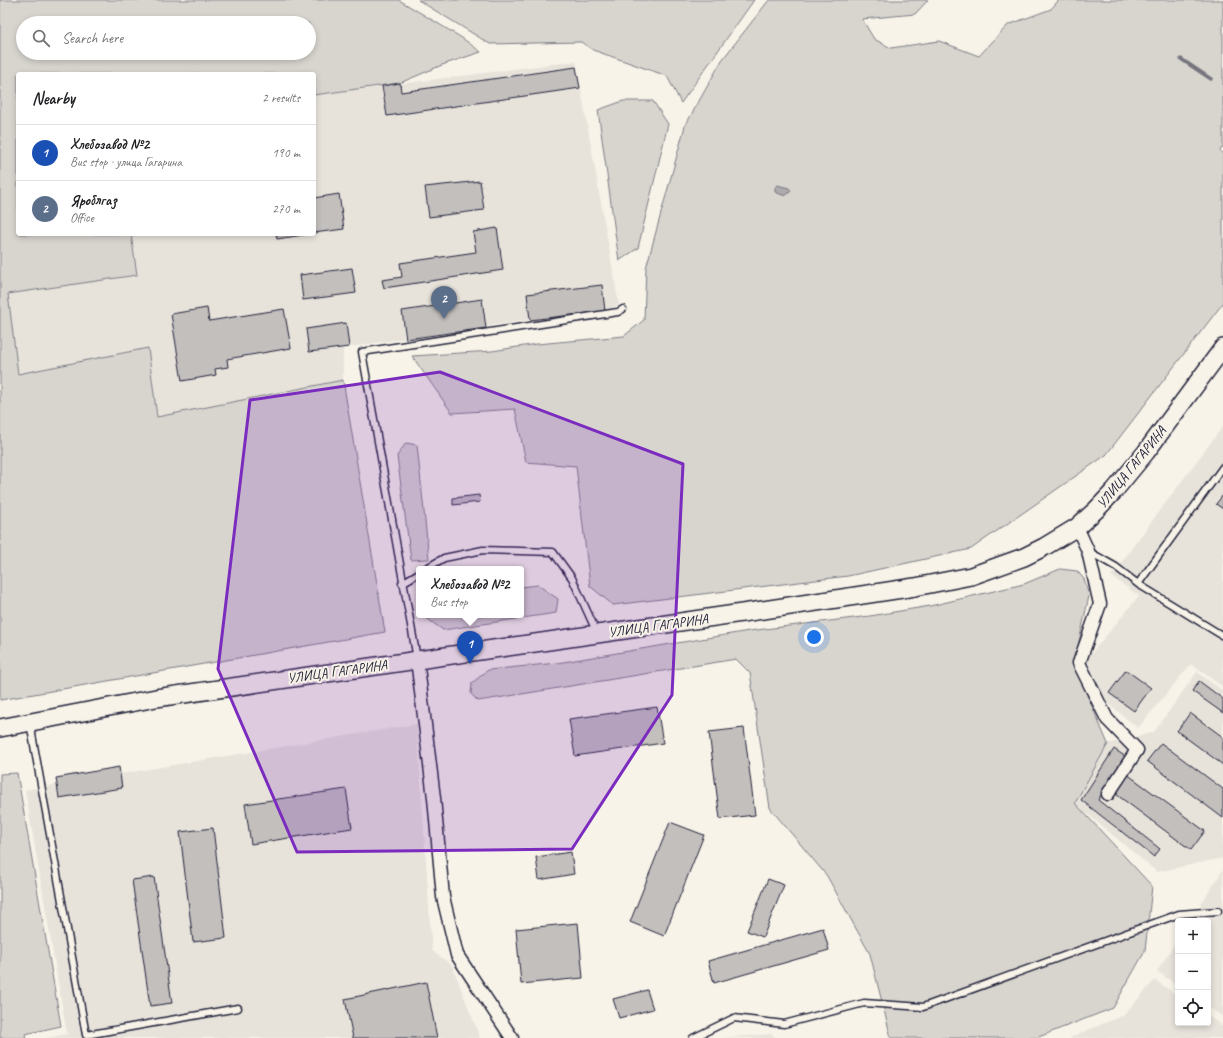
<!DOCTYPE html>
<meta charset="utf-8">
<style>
:root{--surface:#fff;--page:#f2f2f2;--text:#202124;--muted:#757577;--line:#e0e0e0;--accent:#b45309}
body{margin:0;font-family:Caveat,sans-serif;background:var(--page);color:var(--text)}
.controls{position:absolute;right:12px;bottom:12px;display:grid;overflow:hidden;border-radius:4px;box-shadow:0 2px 6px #0003}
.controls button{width:36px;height:36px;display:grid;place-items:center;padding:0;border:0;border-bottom:1px solid var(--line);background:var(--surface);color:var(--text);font:20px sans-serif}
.you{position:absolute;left:814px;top:637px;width:14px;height:14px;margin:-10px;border:3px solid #fff;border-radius:50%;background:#1a73e8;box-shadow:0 0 0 6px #1a73e833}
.badge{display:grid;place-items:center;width:26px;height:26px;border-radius:50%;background:var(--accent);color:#fff;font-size:13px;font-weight:700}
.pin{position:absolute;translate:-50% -33px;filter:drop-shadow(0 1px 2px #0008)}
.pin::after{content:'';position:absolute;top:21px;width:14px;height:12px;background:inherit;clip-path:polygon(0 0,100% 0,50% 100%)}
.popup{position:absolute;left:416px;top:566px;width:108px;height:52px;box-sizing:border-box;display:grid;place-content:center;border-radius:4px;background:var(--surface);filter:drop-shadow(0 1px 3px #0005);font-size:13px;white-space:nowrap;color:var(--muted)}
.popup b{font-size:15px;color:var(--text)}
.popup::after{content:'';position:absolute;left:50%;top:100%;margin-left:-8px;border:8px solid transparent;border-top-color:var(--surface)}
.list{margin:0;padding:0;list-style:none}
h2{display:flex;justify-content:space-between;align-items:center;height:52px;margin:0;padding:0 16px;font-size:17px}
h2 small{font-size:13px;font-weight:400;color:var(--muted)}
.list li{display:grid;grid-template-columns:26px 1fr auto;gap:12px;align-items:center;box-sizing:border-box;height:56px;padding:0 16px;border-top:1px solid var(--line)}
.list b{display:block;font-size:15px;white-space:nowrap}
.list p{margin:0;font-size:13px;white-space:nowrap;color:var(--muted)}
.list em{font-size:13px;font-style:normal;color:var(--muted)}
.icon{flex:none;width:22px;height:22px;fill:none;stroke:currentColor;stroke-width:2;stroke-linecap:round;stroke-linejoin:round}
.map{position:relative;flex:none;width:1223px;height:1038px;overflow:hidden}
.search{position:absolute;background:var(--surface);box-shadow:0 2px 6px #0003;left:16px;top:16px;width:300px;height:44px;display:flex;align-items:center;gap:10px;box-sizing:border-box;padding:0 14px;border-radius:22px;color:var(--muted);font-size:15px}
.panel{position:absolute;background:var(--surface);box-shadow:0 2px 6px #0003;left:16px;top:72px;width:300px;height:164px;border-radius:4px}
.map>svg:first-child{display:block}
.built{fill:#e7e3db}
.green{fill:#d8d5cf;stroke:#7d7c85;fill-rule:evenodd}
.water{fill:#aeabad;stroke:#76747f}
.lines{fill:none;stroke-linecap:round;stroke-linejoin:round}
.stream{stroke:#76747f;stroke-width:3.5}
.building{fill:#c2bfbd;stroke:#22223b}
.service-casing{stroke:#22223b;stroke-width:9}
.minor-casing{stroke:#22223b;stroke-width:15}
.secondary-casing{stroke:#22223b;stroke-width:20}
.service{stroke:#f7f3e8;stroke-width:6}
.minor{stroke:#f7f3e8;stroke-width:12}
.secondary{stroke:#f7f3e8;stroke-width:17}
.marked{fill:#7b2cbf;fill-opacity:0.2;stroke:#7b2cbf;stroke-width:3;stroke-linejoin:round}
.labels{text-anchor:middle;stroke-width:4;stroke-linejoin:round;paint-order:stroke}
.street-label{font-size:14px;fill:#22223b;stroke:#f7f3e8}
</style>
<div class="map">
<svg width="1223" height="1038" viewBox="0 0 1223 1038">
<rect width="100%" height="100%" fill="#f7f3e8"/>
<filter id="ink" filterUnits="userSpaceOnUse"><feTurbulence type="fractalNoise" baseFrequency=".025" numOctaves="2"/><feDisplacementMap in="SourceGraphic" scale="8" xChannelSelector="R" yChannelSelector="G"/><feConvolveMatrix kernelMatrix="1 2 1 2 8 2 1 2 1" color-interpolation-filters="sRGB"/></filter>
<g filter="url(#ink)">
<path class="built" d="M576,61l43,244 -14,6 -75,9 -187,28v32l-186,38 -9,-70 -130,27 -10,-82 129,-18 -6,-41h183v-139z
M1223,426v261l-32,-23 -53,64 -34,-28 -19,-39 54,-65 -28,-20z
M1197,672l26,19v167l-66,14 -83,-69 34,-59 46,-12z
M417,724l15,227 20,14 28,73h-434l21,-4 -42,-244z
M1223,870v147l-15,-10v-86h-18z
M1178,939v47l-21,-15z
M1155,980l23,16v27h30v-7l15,10v12h-154l55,-23z
M771,1034l5,4h-52z"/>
<path class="green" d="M0,0h399l63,38 19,14 -39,13 -42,18 -86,12v-21h-296v160h113l6,41 -129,19 10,80 130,-26 9,69 186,-37 42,252 -385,68zM23,23h286v30h-286z
M418,0h336l-73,103 -14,-27 -74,-26 -12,-8 -91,2z
M769,0h159l-13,14 -53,5 12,20 17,9 48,-7 40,15 29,-31 43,-16 8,-9h164v147l-3,3 3,5v148l-117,152 -135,94 -123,27 -235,29 -23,-19 -14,-120 -50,-4 -11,-53 -63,4 -40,-57 80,-5 45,-7 87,-8 20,-16 2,-52 39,-142 37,-66z
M623,101h30l15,23 -30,124 -19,13 -21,-151z
M406,443l11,2 12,114 -18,1 -14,-104z
M1060,569l17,2 7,8 5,17 -15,68 34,80 -33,59 77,83 -7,65 -32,57 -77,30h-145l-21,-84 -43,-78 -57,-68 -20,-135 -14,-14 -245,40 -13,2 -7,-7 1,-11 16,-13 69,-7 192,-32 121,-15 60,-10 94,-22z
M538,585l20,14 -2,14 -113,17 -21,-15h99v-28z
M17,773l44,253 -36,8 1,4h-26v-264z"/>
<path class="water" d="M777,185l12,3 2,3 -6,5 -10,-4v-4z"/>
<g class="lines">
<path class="stream" d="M1181,59l30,20"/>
</g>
<path class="building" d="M576,67l4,21 -193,28 -5,-30 18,-3 1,9z
M480,181l4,29 -55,7 -4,-30z
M339,194l5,35 -30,4v-35z
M497,228l6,42 -119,18 -2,-8 20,-3 -2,-14 76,-11 -3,-20z
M276,234h34l-33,5z
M352,268l4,25 -53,7 -3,-25z
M602,285l3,26 -75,9 -3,-26z
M482,299l4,29 -80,11 -4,-28z
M207,308l2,13 75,-12 7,39 -64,11 1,8 -13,2 1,6 -34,6 -11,-67z
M346,323l3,24 -40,5 -3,-23z
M479,495l1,7 -27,3v-7z
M1223,495v14l-7,-5z
M1126,670l25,18 -17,23 -25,-18z
M1199,681l24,18v14l-31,-22z
M657,707l6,36 -88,13 -6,-37z
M1190,713l33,24v28l-46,-34z
M744,728l11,87 -35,4 -11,-87z
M1161,743l62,46v29l-76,-57z
M1114,749l12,8 -28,43 62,49 -6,8 -73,-57z
M119,767l3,21 -63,10 -3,-20z
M1127,774l78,57 -14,19 -78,-58z
M346,789l6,39 -101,16 -6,-40z
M670,822l34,13 -40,101 -34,-14z
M213,828l13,110 -33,4 -13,-110z
M571,852l3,22 -35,6 -3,-23z
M154,877l18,126 -22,3 -18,-126z
M768,879l16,6 -21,52 -16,-6z
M578,923l5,55 -62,6 -5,-55z
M823,928l6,22 -115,33 -6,-22z
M426,982l11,56h-84l-8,-39z
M647,990l6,19 -34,9 -6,-19z"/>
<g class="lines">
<defs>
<path id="service" d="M1088,551l28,16 22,17 85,52
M425,569l19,-11 39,-8 70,2 19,26 25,55
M402,583l17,-10
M1138,584l85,-117
M417,659l-55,-307 256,-40 5,-3
M30,723l56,312 152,-27
M693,1038l41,-20 50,6 80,-21 59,4 256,-93 39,-3"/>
<path id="minor" d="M1077,527l11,24 12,53 -21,59 28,56 30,31 -29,44
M417,659l17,139 9,99 14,58 55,83"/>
<path id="secondary" d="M0,728l156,-30 614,-89 145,-22 56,-11 53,-19 20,-10 33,-20 19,-17 18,-19 32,-39 77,-104"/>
</defs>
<use href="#service" class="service-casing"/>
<use href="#minor" class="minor-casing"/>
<use href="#secondary" class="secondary-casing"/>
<use href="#service" class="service"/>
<use href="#minor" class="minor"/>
<use href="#secondary" class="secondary"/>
</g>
</g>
<path class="marked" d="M440,372l243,92 -11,231 -100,154 -275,3 -79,-183 32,-269z"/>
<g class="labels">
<g class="street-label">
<text transform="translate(1131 467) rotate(-51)" y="5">УЛИЦА ГАГАРИНА</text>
<text transform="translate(658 625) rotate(-8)" y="5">УЛИЦА ГАГАРИНА</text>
<text transform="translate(337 671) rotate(-8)" y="5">УЛИЦА ГАГАРИНА</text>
</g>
</g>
</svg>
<div class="controls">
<button>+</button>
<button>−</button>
<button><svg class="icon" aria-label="locate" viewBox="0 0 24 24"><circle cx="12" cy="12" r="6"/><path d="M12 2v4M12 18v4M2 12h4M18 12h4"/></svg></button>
</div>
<div class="you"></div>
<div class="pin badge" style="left:470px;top:664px;background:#1a4fb4">1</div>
<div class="popup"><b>Хлебозавод №2</b>Bus stop</div>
<div class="pin badge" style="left:444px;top:319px;background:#5c6f8a">2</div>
<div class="search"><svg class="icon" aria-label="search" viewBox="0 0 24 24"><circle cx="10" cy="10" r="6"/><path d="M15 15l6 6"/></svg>Search here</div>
<section class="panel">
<h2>Nearby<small>2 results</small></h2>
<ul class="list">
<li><span class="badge" style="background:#1a4fb4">1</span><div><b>Хлебозавод №2</b><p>Bus stop · улица Гагарина</p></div><em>190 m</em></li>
<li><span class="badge" style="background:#5c6f8a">2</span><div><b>Яроблгаз</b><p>Office</p></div><em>270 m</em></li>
</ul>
</section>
</div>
